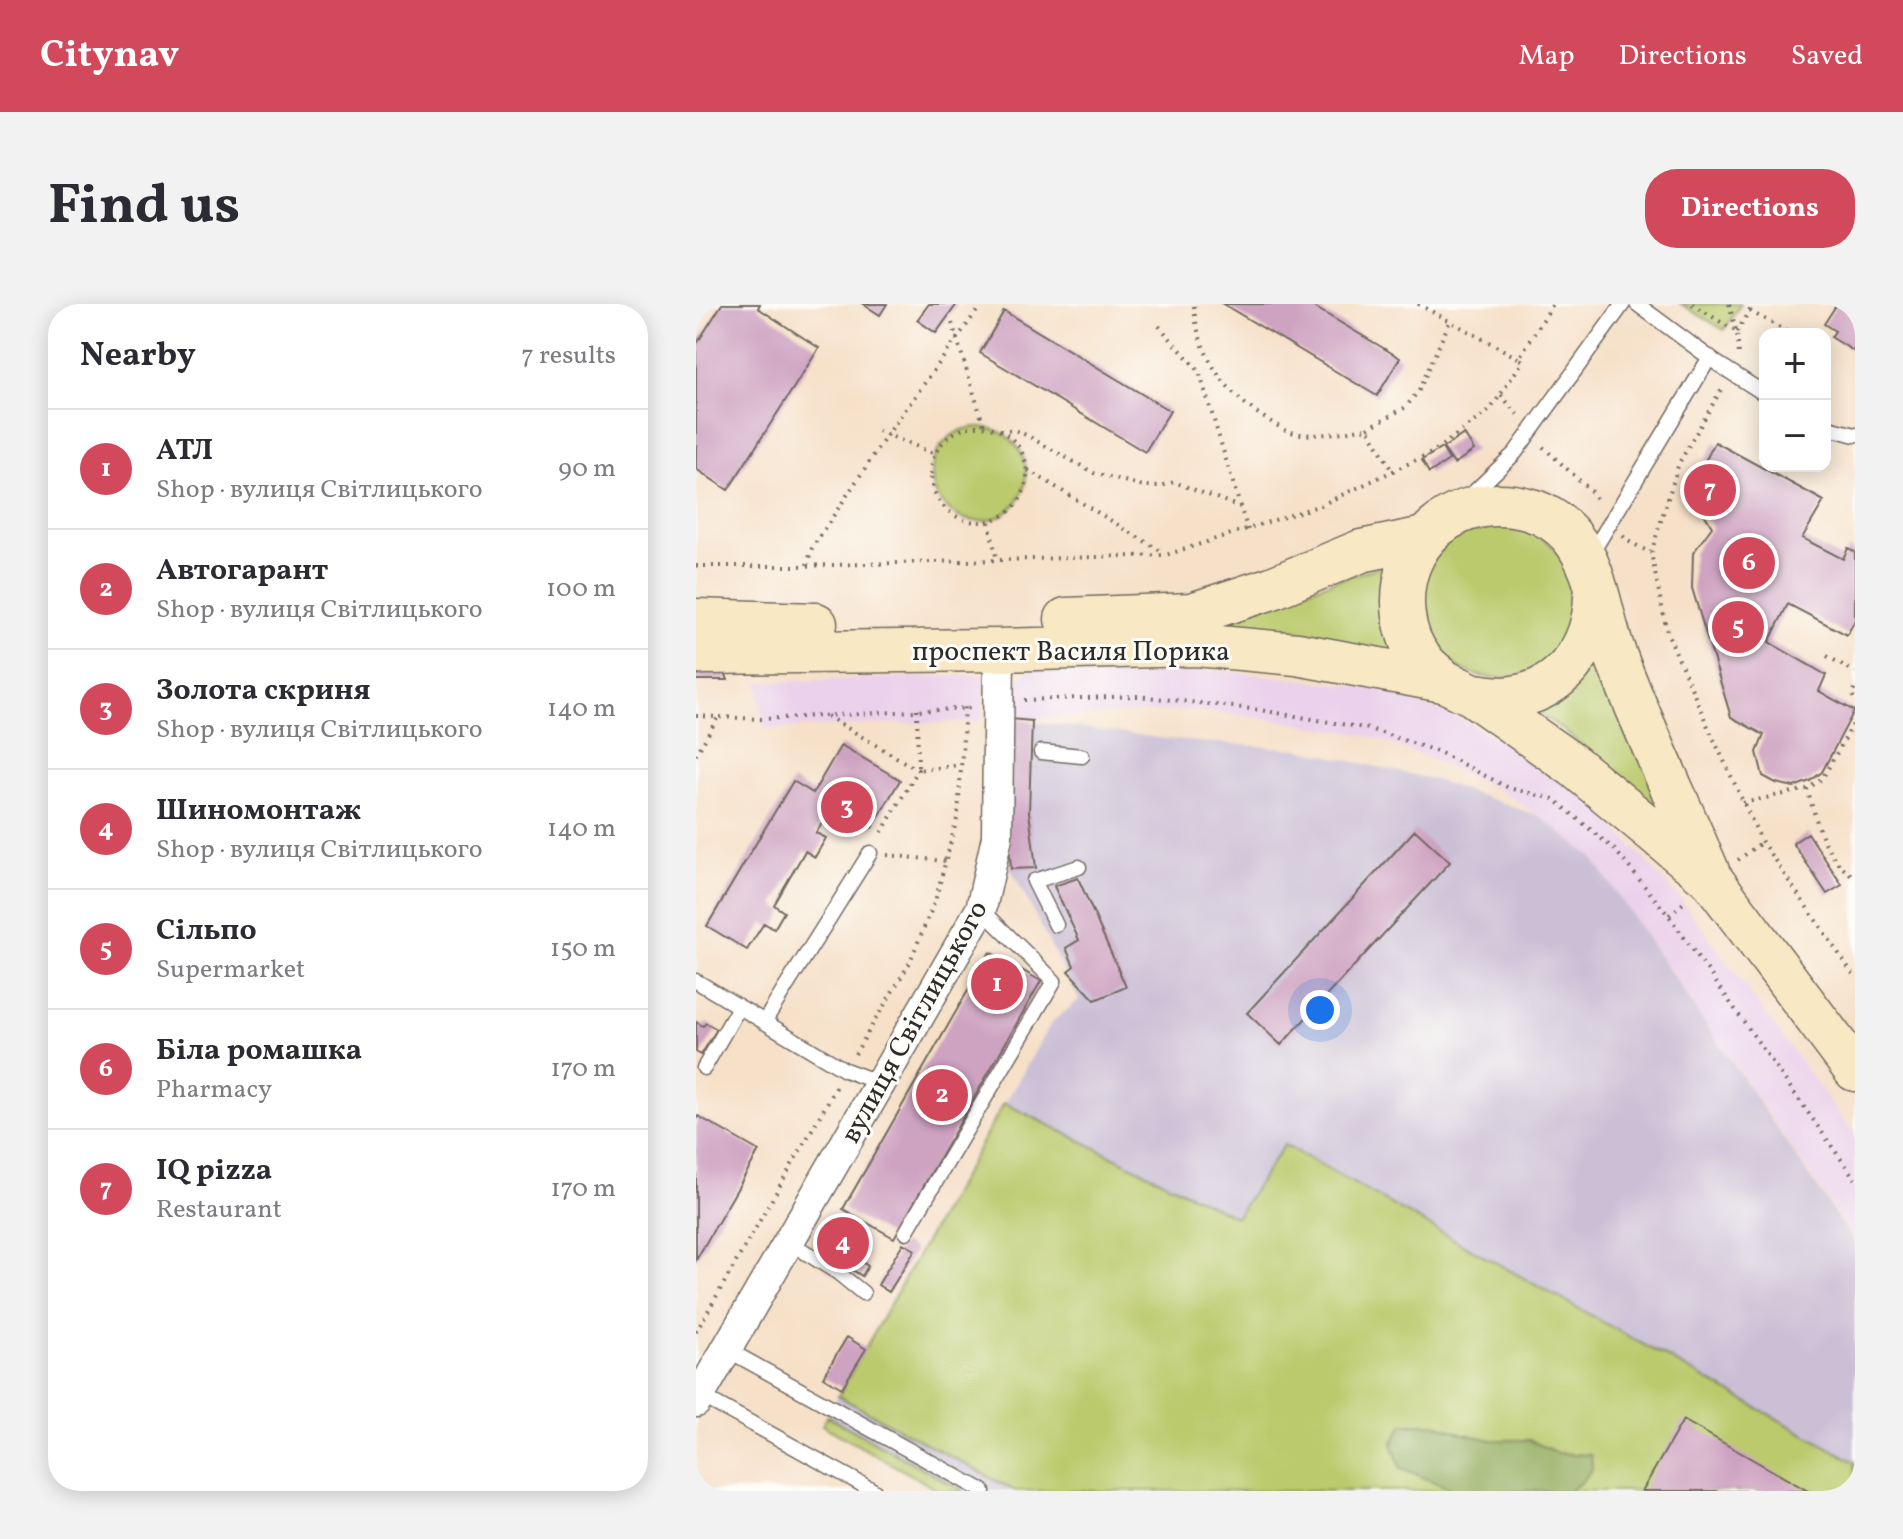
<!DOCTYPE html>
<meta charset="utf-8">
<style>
:root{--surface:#fff;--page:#f2f2f3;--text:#2b2b33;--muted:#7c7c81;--line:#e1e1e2;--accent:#d1495b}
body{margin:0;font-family:Vollkorn,serif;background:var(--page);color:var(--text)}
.controls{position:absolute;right:24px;top:24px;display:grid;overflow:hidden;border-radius:16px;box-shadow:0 4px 20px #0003}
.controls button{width:72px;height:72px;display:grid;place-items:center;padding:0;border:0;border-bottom:2px solid var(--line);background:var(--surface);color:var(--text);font:40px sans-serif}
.you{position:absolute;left:624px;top:706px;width:28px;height:28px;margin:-20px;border:6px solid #fff;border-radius:50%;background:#1a73e8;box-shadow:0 0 0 12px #1a73e833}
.badge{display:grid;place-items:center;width:52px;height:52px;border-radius:50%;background:var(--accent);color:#fff;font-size:26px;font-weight:700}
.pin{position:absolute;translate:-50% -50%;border:4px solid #fff;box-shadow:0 2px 8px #0006}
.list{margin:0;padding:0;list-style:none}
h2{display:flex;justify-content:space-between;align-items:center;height:104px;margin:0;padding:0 32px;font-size:34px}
h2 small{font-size:26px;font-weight:400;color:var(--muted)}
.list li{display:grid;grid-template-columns:52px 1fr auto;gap:24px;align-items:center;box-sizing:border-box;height:120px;padding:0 32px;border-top:2px solid var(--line)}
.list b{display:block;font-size:30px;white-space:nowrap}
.list p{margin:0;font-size:26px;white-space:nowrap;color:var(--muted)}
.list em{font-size:26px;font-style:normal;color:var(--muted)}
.map{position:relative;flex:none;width:1159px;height:1187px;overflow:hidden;border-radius:32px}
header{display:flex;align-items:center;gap:48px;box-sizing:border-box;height:112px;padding:0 40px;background:var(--accent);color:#fff}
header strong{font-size:38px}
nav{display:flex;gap:44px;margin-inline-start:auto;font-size:28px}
.intro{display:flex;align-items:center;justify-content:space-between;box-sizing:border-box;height:192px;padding:0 48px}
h1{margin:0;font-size:56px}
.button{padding:20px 36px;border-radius:32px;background:var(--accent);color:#fff;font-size:28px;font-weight:700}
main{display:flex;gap:48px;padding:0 48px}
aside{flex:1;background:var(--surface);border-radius:32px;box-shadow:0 4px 20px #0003}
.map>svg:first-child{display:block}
.built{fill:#ebd1eb}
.industrial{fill:#cbbfd5}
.green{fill:#bbca6d;stroke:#737a4c;stroke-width:2}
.forest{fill:#94ae60;stroke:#606c46;stroke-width:2}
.building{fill:#cea2c1}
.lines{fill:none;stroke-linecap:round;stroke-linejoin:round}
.lane-casing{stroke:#726a62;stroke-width:17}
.street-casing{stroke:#726a62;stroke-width:33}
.secondary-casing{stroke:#726a62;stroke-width:45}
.path{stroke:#726a62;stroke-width:4;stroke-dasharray:2 6;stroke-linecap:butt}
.lane{stroke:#fff;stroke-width:14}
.street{stroke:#fff;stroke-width:30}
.secondary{stroke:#f8e8c3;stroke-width:42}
.labels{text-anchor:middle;stroke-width:6;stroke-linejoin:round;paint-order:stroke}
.street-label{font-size:28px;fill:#2b2b2b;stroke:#fdfcf7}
</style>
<header>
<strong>Citynav</strong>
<nav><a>Map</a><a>Directions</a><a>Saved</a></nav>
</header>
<div class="intro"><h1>Find us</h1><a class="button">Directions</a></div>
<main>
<aside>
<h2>Nearby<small>7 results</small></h2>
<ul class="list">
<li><span class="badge">1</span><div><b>АТЛ</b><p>Shop · вулиця Світлицького</p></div><em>90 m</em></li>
<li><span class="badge">2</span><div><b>Автогарант</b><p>Shop · вулиця Світлицького</p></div><em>100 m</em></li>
<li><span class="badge">3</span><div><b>Золота скриня</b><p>Shop · вулиця Світлицького</p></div><em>140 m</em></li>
<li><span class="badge">4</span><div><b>Шиномонтаж</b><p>Shop · вулиця Світлицького</p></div><em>140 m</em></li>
<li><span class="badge">5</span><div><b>Сільпо</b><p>Supermarket</p></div><em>150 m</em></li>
<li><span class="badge">6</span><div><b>Біла ромашка</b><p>Pharmacy</p></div><em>170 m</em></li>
<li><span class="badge">7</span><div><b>IQ pizza</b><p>Restaurant</p></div><em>170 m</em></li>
</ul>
</aside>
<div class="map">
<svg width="1159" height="1187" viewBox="0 0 1159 1187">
<rect width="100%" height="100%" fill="#fdfcf7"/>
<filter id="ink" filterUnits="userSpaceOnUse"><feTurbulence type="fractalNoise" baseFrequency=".0125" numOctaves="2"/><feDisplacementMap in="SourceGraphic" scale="16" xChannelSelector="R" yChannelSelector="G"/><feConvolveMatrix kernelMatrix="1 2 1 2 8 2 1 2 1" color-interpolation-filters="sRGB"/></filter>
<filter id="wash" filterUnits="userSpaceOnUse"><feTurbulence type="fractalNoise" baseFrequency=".006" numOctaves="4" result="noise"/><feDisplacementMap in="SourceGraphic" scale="32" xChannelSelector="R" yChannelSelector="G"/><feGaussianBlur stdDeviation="1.8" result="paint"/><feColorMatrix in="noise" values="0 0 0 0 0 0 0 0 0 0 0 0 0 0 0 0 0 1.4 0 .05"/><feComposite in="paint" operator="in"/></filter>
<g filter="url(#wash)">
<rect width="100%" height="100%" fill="#f6e0c8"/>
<path class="built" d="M332,367h198l152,18 84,30 72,41 61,45 87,96 173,234v105l-263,-383 -53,-41 -36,-24 -77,-35 -57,-21 -87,-15 -85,-11 -187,9 8,-37z
M289,371l-3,46 -219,8 -5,-47z"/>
<path class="industrial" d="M314,415l166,21 123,9 136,31 104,36 53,41 263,386v248h-915l-118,-66 229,-402 28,-23 -68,-131 -4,-51z"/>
<path class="green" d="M985,0h60l-17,26z
M236 170a47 47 0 1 1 94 0a47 47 0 1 1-94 0Z
M725 297a77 77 0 1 1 154 0a77 77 0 1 1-154 0Z
M692,260c-11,32 -9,63 14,89l-215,-26z
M904,350l82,174 -116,-96 -31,-22z
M308,799l232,114 48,-72 571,317v29h-840l-177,-95z
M131,1112l137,75h-24l-118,-66z"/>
<path class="forest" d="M707,1120h33l28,10 29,6h37l27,13 34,2 1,14 -10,13 -14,9h-112l-55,-23 -9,-24z"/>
<g id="blocks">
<path class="building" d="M26,0h38l-2,4 61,40 -91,142 -32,-21v-124z
M167,0h24l-7,11z
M233,0h28l-21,29 -19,-13z
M527,0h86l91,54 -23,38z
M1141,0h18v48l-24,-15 4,-6 -11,-7z
M308,7l166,100 -25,41 -165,-99z
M768,130l10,16 -20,14 -11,-16z
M1019,138l109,59 -22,37 41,21 5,-11 7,4v68l-8,15 -59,-31 -19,38 57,33 -7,16 35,20 -32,61 -12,9 -16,6 -18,-4 -13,-7 -6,-24 7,-17 -33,-18 -39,-129 1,-35 19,-26 -13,-22 -1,-30z
M746,144l7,12 -20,13 -7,-13z
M0,366h28l4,10h-32z
M314,415l22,2 -3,91 7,56 -25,1 -4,-51z
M145,441l59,35 -28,48 -39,-23 -17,28 10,5 -11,19 -10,-6 -31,54 10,7 -10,17 -10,-6 -17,27 -40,-24 86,-145 20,12z
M719,526l35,32 -169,183 -34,-32z
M1112,529l34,52 -15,9 -34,-51z
M382,574l48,109 -31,13 -27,-29 6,-5 -8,-18 13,-8 -25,-54z
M294,648l51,29 -147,257 -51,-29z
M0,718l7,4 3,-3 11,6 -16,26 -5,-3z
M2,812l61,35 -63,109v-141z
M207,939l12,7 -26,42 -11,-7z
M161,955l11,7 -6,10 -11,-7z
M151,1033l19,12 -24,39 -19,-11z
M987,1116l125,71h-166z"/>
</g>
</g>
<g filter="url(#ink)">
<use href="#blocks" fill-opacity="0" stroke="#726a62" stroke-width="2"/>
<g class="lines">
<defs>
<path id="lane" d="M941,0l81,60 47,30
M1129,123l30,8
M773,193l46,-44 108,-149
M894,252l120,-199
M345,448l41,4
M360,621l-22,-44 45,-14
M0,677l149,89 35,13
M68,718l106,-169
M8,764l35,-61
M210,928l148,-251 -73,-72
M93,938l48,30 26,21
M30,1045l257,142
M4,1091l174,96"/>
<path id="street" d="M0,1098l285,-493 16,-72 2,-187"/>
<path id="secondary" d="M370,315l126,-5 80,-26 89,-37 63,-13
M0,316l120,4
M0,349l303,-3 197,-5 101,9 147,27 29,14 101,71 138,114 143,190
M748,377c-7,-7 -16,-13 -22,-21 -10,-12 -16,-29 -18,-44 -10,-75 56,-128 127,-106 14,4 30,14 40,26 27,33 29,78 44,118 28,74 62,145 93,217
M777,391c10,1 21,3 31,3 56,-3 90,-50 91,-102"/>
</defs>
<use href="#lane" class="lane-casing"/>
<use href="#street" class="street-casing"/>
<use href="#secondary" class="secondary-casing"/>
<path class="path" d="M722,0l100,54
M996,0l45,28 2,22
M1033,0l7,26
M498,2c3,48 33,90 74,114 8,5 17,11 27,13 24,5 50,-2 73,-5l24,43
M1054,7l41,23
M256,19l32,103
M463,22l40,45 41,135
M1041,28l16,-28
M1025,86l-42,73 -28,90 16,79 42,97 53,113 93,135
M805,91l17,20
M235 170a48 48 0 1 1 96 0a48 48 0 1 1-96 0Z
M672,124l38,-21 13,-17 31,-69
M304,126l16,1 10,4 68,38 49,13h18l13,-4 66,25 8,23
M182,127l57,23
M847,143l47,43 9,13
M332,166l136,83
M293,218l8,39
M927,232l5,5 23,12
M111,261l5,-17 75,-113 95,-131
M0,262h101l369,-11 155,-50 112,-53 57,-42 33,-49 -4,-3 34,-54
M1131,352l28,16
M1159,385l-3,5 3,7
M328,396l114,-4 122,14 110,19 69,23 70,36 45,11 61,51 54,66 186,263
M221,405l1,61 42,-5
M0,412l65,3 212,-11
M131,412l91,54 -39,67
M0,451l22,-38
M1111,485c10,32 17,70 48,88
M1047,499l64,-14 15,-10 33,-58
M191,551l58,6
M1042,556l24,-18
M973,611l18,-15
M159,750l54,-90 26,-63 23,-86 7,-108
M0,1028l141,-246"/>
<use href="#lane" class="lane"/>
<use href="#street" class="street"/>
<use href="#secondary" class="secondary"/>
</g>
</g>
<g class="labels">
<g class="street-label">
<text x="375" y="356">проспект Василя Порика</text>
<text transform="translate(217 717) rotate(-61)" y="10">вулиця Світлицького</text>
</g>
</g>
</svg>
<div class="controls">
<button>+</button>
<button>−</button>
</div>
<div class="you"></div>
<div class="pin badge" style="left:301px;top:680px">1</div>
<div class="pin badge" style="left:246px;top:791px">2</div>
<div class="pin badge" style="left:151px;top:503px">3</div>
<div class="pin badge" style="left:147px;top:939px">4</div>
<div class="pin badge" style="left:1042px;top:323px">5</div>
<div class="pin badge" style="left:1053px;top:259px">6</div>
<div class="pin badge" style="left:1014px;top:186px">7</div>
</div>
</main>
